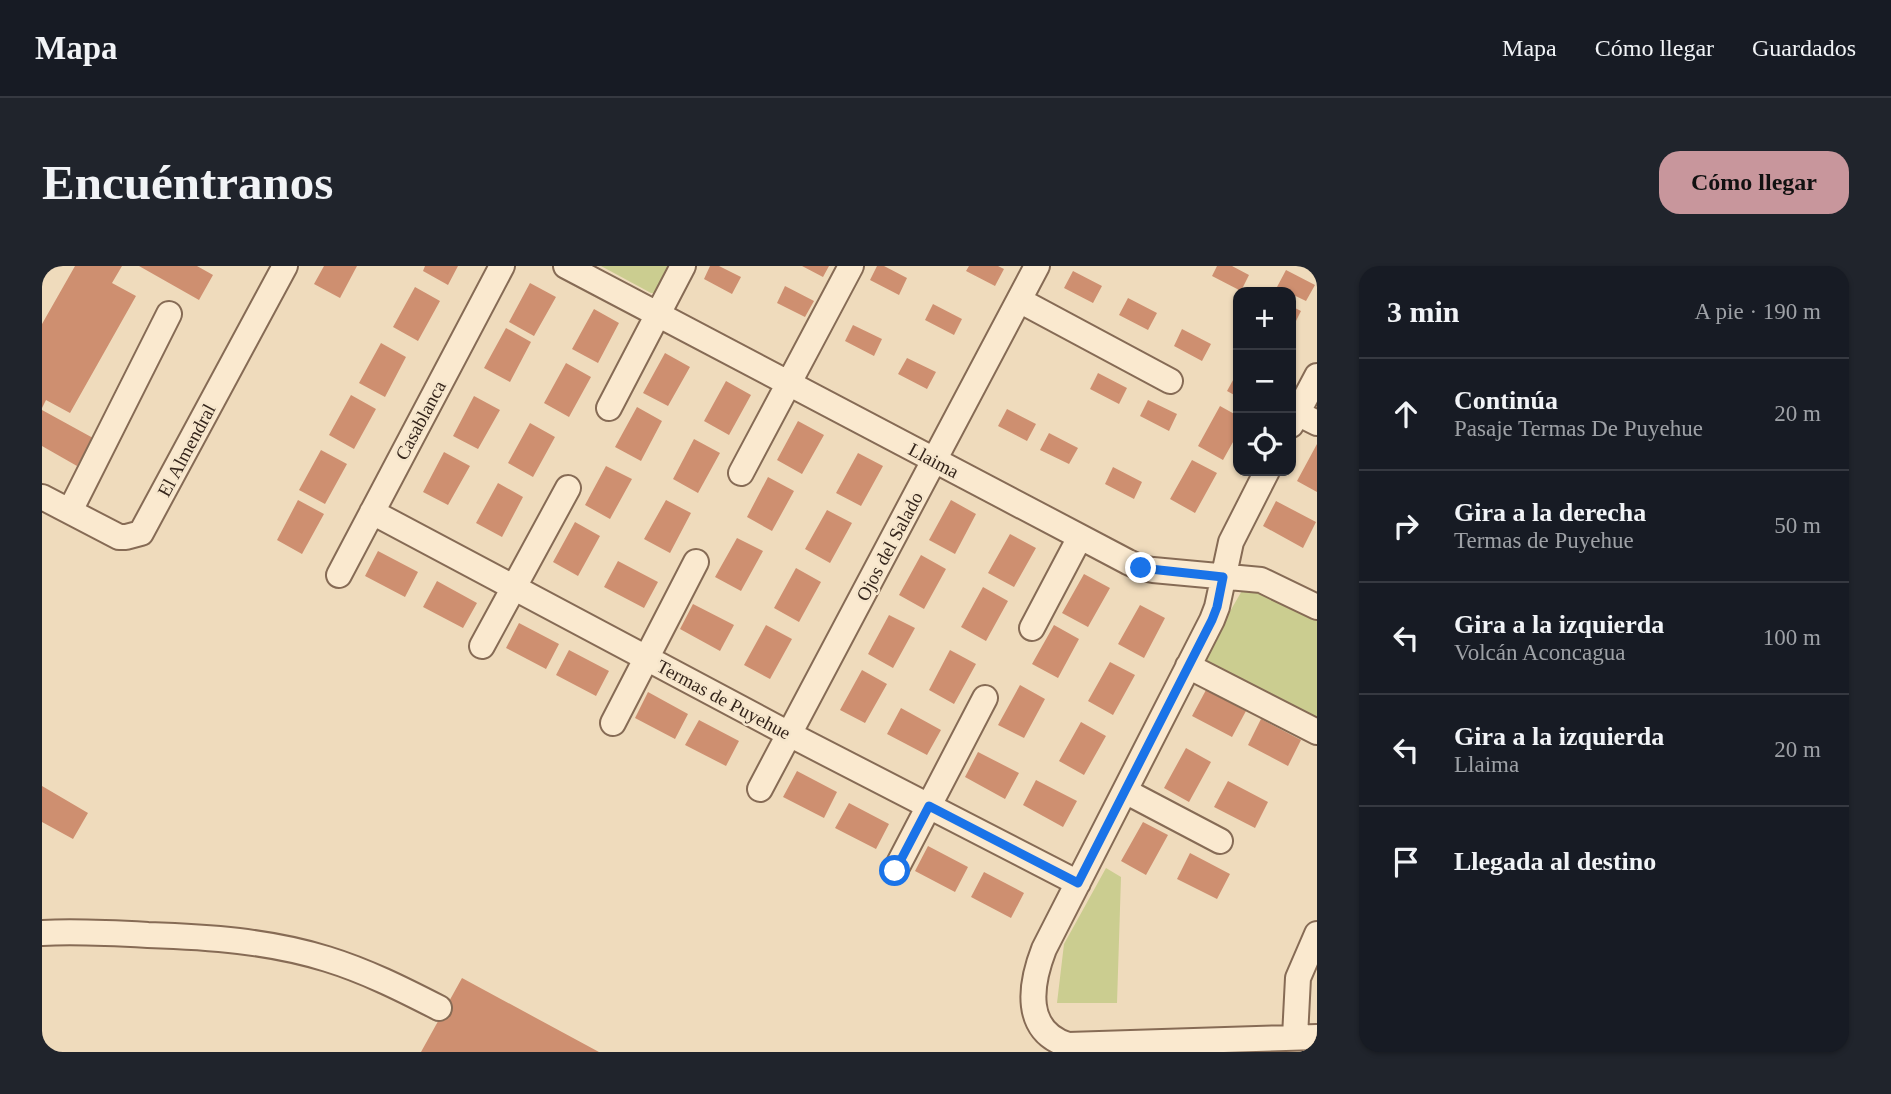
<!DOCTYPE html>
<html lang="es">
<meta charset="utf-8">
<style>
:root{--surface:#171b24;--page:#20242c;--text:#f1f3f6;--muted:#9ea1a6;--line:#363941;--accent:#c8969c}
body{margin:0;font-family:"Times New Roman",serif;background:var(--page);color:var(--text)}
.controls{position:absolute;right:21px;top:21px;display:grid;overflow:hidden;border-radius:14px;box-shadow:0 2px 5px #0004}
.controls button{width:63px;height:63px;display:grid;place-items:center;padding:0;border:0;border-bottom:2px solid var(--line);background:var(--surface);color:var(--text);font:35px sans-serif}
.stop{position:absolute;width:21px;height:21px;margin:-16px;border:5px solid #1a73e8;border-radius:50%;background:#fff}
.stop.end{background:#1a73e8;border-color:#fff;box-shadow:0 2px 7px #0008}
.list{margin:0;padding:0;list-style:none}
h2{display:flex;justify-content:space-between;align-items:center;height:91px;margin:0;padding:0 28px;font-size:30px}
h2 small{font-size:23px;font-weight:400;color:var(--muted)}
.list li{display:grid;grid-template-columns:46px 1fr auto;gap:21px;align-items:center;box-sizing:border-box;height:112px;padding:0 28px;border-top:2px solid var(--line)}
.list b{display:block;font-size:26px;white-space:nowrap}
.list p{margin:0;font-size:23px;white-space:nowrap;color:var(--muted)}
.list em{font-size:23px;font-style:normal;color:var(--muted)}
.icon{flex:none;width:38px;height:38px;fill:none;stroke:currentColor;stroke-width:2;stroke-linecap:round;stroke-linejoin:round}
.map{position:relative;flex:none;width:1275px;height:786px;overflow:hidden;border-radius:21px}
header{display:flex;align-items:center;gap:42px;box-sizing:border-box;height:98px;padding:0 35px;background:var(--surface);border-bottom:2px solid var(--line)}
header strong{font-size:33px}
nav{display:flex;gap:38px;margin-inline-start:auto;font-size:24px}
.intro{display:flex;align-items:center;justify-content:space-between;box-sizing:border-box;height:168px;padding:0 42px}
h1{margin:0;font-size:49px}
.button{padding:18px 32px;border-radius:21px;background:var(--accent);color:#111;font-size:24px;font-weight:700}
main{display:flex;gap:42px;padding:0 42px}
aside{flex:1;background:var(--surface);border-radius:21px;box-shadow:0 2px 5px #0004}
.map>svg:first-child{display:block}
.green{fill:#cbcd90}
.building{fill:#ce8f70}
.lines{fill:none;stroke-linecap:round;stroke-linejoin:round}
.minor-casing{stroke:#866b55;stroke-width:28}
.minor{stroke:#fae9cf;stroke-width:24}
.route{stroke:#1a73e8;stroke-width:9}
.labels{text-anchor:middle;stroke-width:5;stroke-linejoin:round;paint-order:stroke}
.street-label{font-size:19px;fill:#35251b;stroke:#f6e6cc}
</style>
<header>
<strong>Mapa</strong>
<nav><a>Mapa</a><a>Cómo llegar</a><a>Guardados</a></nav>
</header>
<div class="intro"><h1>Encuéntranos</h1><a class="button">Cómo llegar</a></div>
<main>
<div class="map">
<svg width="1275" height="786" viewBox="0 0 1275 786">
<rect width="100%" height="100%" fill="#efdbbc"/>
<path class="green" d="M559,0h76l-14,27h-12z
M1205,316l70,38v102l-118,-57z
M1064,602l15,9 -4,126h-60l7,-59z"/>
<path class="building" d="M33,0h47l-10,17 24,13 -66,117 -24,-13 -4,8v-84z
M97,0h58l16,9 -14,25z
M282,0h33l-17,32 -26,-14z
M383,0h33l-10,19 -25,-14z
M668,0h9l22,11 -9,17 -28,-15z
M760,0h27l-6,11z
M835,0h7l23,12 -8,17 -29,-15z
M927,0h29l6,3 -9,17 -29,-15z
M1175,0h15l17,9 -8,16 -29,-15z
M1244,4l29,15 -9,16 -29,-14z
M1031,5l29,15 -9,17 -29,-15z
M488,17l26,14 -22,39 -25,-14z
M743,20l29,15 -9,16 -28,-14z
M373,21l25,14 -22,40 -25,-14z
M1086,32l29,15 -9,17 -29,-15z
M891,38l29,15 -8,16 -29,-15z
M1249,40l10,5 -10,20z
M552,43l25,14 -21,40 -26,-14z
M811,59l29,14 -8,17 -29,-15z
M464,62l25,14 -21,40 -26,-14z
M1140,63l29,15 -9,17 -28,-15z
M339,77l25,14 -21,40 -26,-14z
M623,87l25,14 -22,39 -25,-13z
M865,92l29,14 -9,17 -29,-15z
M524,97l25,14 -22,40 -25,-14z
M1196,105v26l-11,-6z
M1056,107l29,15 -8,16 -29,-15z
M684,115l25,14 -22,40 -25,-14z
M309,129l25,14 -22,40 -25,-14z
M432,130l26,14 -22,39 -25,-13z
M1106,134l29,14 -8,17 -29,-15z
M1178,140l18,10v17l-15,27 -25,-14z
M595,141l25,14 -21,40 -26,-14z
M965,143l29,15 -9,17 -29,-15z
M0,144l51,28 -16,28 -35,-20z
M756,155l26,14 -22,39 -25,-14z
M488,157l25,14 -22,40 -25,-14z
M1007,167l29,15 -9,16 -29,-14z
M652,173l26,14 -22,40 -25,-14z
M1275,178v48l-20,-11z
M279,184l26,14 -22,40 -26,-14z
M402,186l26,14 -22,39 -25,-13z
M816,187l25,13 -22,40 -25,-13z
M1150,194l25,13 -22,40 -25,-14z
M564,200l26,13 -22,40 -25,-14z
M1071,201l29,15 -8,17 -29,-15z
M726,211l26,14 -22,40 -25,-14z
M456,217l25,14 -21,40 -26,-14z
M256,234l26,14 -22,40 -25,-14z
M624,234l25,13 -21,40 -26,-14z
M909,234l25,14 -21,40 -26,-14z
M1234,235l40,21 -13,26 -40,-22z
M785,244l25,13 -22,40 -25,-14z
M533,256l25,14 -22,40 -25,-14z
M968,268l26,14 -22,39 -26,-14z
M695,272l26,13 -22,40 -26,-14z
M336,285l40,21 -13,25 -40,-21z
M879,289l25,14 -22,40 -25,-14z
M576,295l40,21 -14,26 -40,-21z
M754,302l25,14 -22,40 -25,-14z
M1042,308l26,14 -22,39 -26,-14z
M395,315l40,22 -14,25 -40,-21z
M941,321l25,14 -22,40 -25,-14z
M651,338l41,21 -14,26 -40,-22z
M1098,339l25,13 -21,40 -26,-14z
M847,349l26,13 -22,40 -25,-14z
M477,357l40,21 -13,25 -40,-21z
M724,359l26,14 -22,40 -26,-14z
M1012,359l25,14 -21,39 -26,-14z
M527,384l40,21 -13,25 -40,-21z
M908,384l26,14 -22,40 -25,-14z
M1068,396l25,13 -22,40 -25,-14z
M820,404l25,14 -22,39 -25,-13z
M978,419l25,14 -21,39 -26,-13z
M1164,424l40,21 -14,26 -40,-21z
M606,426l40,22 -13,25 -40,-21z
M859,442l40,22 -14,25 -40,-21z
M1219,453l40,21 -13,26 -40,-21z
M657,454l40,21 -13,25 -41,-21z
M1039,456l25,14 -22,39 -25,-14z
M1144,482l25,14 -22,40 -25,-14z
M936,486l41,21 -14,26 -40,-22z
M755,505l40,21 -13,26 -41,-21z
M994,514l41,21 -14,26 -40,-22z
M1186,515l40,21 -13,26 -41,-21z
M0,520l46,27 -15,26 -31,-17z
M807,537l40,21 -13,25 -41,-21z
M1101,556l25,13 -22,40 -25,-14z
M886,580l40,21 -13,25 -40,-21z
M1148,587l40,21 -13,25 -40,-20z
M942,606l40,21 -13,25 -40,-21z
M420,712l137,74h-178z"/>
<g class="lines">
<defs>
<path id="minor" d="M524,0l562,296 13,6 12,2 108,10 56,27
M977,34l151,81
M567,142l74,-142
M1255,147l20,10
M1249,159l26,-49
M1225,205l-36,71 -14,65 -5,13 -168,329c-14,36 -21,82 24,96l249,-8
M699,207l110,-207
M0,231l77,40h7l15,-4 144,-267
M28,245l99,-197
M330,246l417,222 289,149
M297,309l163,-309
M990,362l48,-91
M440,380l86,-158
M1146,400l129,66
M571,457l83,-161
M718,523l277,-523
M1083,525l95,50
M853,605l90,-173
M0,667c36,-2 71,0 106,2 61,2 121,6 179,24 39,12 75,30 112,49
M1253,771l3,-59 19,-44"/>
</defs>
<use href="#minor" class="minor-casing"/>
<use href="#minor" class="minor"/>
</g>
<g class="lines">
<path class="route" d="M853,605l34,-65 149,77 134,-263 5,-13 6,-30 -82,-9"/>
</g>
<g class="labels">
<g class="street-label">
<text transform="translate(378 154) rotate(-62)" y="7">Casablanca</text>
<text transform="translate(144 184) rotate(-62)" y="7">El Almendral</text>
<text transform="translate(892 194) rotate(28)" y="7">Llaima</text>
<text transform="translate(847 280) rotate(-62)" y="7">Ojos del Salado</text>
<text transform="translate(682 433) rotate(28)" y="7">Termas de Puyehue</text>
</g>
</g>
</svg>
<div class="controls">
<button>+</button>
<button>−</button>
<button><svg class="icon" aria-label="locate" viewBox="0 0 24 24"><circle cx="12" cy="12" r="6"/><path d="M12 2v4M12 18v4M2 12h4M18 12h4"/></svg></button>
</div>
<div class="stop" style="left:853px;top:605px"></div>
<div class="stop end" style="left:1099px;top:302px"></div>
</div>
<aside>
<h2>3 min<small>A pie · 190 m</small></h2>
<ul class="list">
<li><svg class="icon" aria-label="ahead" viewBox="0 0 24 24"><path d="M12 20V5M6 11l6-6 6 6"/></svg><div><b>Continúa</b><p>Pasaje Termas De Puyehue</p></div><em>20 m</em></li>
<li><svg class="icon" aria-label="right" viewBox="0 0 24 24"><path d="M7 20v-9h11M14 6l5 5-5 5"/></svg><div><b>Gira a la derecha</b><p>Termas de Puyehue</p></div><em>50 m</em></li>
<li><svg class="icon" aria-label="left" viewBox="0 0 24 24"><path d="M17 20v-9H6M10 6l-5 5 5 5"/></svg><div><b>Gira a la izquierda</b><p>Volcán Aconcagua</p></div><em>100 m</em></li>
<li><svg class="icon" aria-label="left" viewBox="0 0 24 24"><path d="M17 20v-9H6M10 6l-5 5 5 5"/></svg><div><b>Gira a la izquierda</b><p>Llaima</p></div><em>20 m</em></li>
<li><svg class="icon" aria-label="arrive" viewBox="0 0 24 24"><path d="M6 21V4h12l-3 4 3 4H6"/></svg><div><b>Llegada al destino</b></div></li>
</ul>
</aside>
</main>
